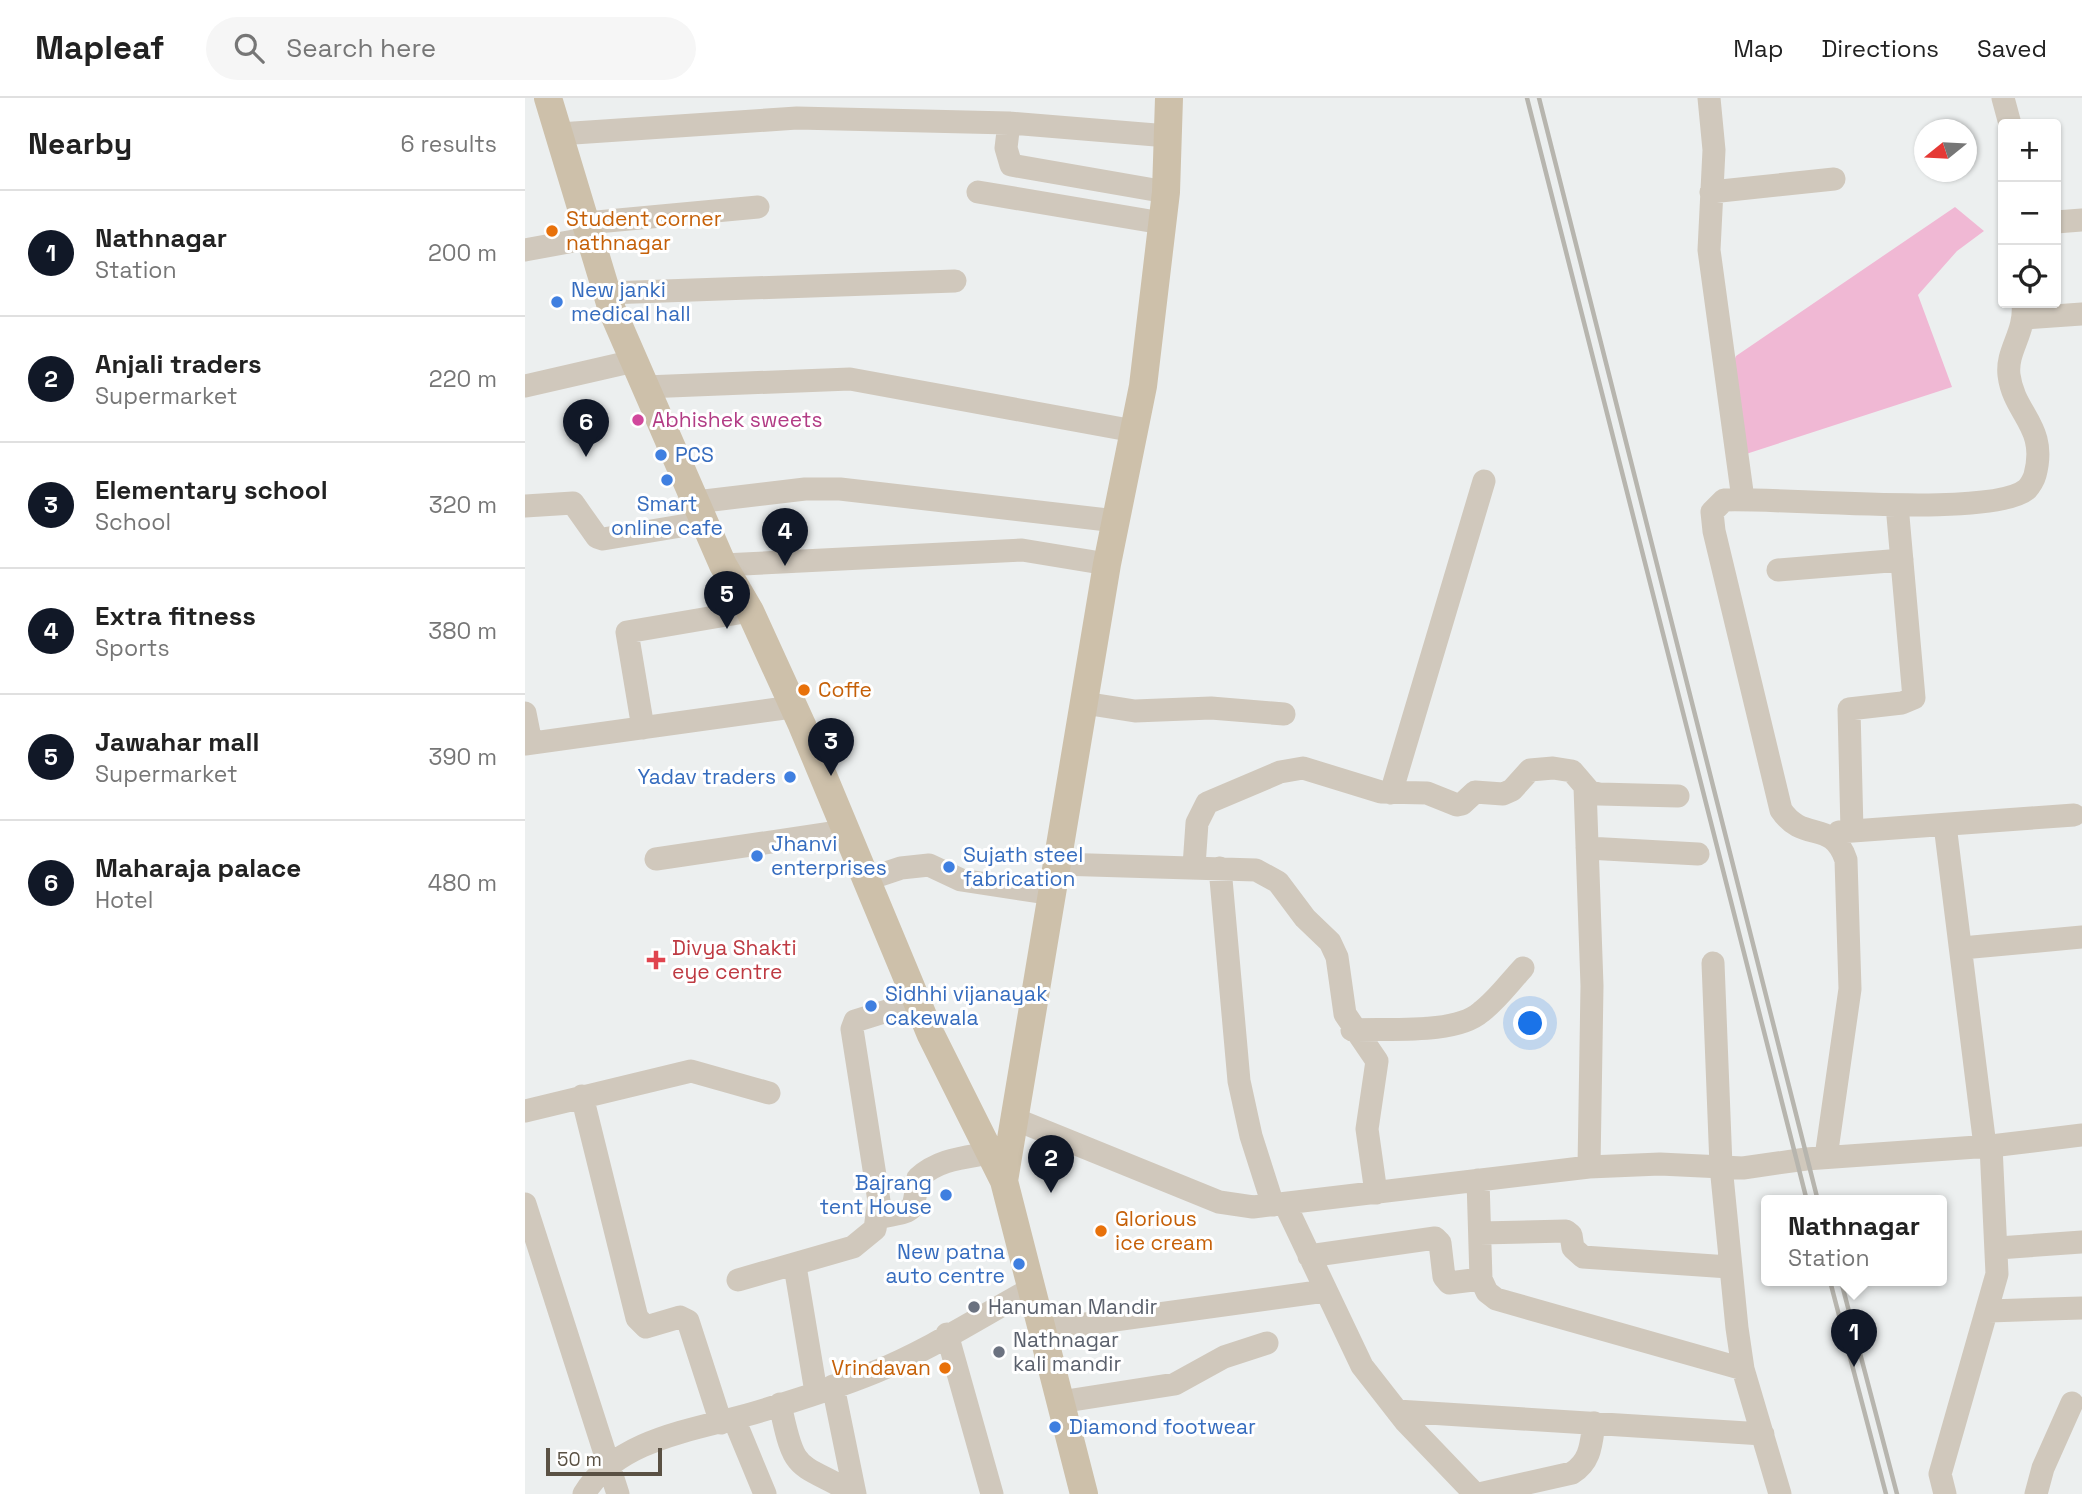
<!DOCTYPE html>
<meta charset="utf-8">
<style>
:root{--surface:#fff;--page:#f6f6f6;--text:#222;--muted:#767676;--line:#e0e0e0;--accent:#111827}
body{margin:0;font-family:"Space Grotesk",sans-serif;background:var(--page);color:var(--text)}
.controls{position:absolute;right:21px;top:21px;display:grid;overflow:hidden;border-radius:7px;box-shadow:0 2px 5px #0004}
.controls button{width:63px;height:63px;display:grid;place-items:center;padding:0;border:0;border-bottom:2px solid var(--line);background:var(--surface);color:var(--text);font:35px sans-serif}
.compass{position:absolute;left:1389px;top:21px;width:63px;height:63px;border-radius:50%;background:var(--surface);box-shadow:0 2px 5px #0004;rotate:252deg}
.scale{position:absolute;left:21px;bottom:18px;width:116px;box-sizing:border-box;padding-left:7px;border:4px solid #5a5144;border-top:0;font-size:19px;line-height:24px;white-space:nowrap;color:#5a5144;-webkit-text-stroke:5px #fff;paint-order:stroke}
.you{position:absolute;left:1006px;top:926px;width:24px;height:24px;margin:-18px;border:5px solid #fff;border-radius:50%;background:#1a73e8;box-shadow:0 0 0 10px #1a73e833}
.badge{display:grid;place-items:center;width:46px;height:46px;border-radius:50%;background:var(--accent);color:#fff;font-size:23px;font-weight:700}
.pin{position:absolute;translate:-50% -58px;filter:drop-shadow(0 2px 4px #0008)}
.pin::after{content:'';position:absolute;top:37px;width:24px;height:21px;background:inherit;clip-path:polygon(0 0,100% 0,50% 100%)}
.popup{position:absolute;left:1236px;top:1097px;width:186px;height:91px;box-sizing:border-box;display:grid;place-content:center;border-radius:7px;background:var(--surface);filter:drop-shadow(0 2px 5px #0005);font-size:23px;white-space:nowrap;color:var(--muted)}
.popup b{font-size:26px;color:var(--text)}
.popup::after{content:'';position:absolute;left:50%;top:100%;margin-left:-14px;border:14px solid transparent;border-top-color:var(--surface)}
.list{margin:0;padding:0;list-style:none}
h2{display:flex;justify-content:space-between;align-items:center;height:91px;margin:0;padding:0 28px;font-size:30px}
h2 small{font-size:23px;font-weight:400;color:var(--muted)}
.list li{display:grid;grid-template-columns:46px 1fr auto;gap:21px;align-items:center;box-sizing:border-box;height:126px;padding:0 28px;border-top:2px solid var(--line)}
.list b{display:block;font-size:26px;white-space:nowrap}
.list p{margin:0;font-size:23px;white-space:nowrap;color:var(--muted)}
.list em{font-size:23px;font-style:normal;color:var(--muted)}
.icon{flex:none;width:38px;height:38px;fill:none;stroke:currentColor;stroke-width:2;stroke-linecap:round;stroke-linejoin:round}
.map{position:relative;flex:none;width:1557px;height:1396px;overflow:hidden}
header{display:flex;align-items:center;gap:42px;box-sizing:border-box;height:98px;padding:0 35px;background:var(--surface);border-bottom:2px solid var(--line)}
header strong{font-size:33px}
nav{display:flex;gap:38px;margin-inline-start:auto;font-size:24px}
.search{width:490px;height:63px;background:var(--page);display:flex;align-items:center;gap:18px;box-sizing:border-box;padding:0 24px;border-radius:38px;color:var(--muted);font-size:26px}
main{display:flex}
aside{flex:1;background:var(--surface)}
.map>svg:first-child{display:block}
.green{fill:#f0b8d4}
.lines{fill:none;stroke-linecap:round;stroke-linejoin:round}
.minor{stroke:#d0c8bc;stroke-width:23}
.major{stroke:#cdc0aa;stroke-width:28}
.rail{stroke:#b7b5ae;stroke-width:4.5}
.food-dot{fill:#e8710a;stroke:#fff;stroke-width:2.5}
.shop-dot{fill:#3f7fe0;stroke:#fff;stroke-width:2.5}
.hotel-dot{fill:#d1479c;stroke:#fff;stroke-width:2.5}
.health-dot{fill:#e0444e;stroke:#fff;stroke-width:2.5}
.worship-dot{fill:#6b7280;stroke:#fff;stroke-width:2.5}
.labels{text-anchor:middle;stroke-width:6;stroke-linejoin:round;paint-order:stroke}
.food-label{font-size:21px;fill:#c56008;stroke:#fff;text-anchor:start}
.shop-label{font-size:21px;fill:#366cbe;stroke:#fff;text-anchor:start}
.hotel-label{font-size:21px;fill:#b23c85;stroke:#fff;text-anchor:start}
.health-label{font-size:21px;fill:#be3a42;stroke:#fff;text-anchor:start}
.worship-label{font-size:21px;fill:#5b616d;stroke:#fff;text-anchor:start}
</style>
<header>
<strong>Mapleaf</strong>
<div class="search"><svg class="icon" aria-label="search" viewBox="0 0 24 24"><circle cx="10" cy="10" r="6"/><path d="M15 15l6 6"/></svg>Search here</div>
<nav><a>Map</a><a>Directions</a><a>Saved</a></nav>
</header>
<main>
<aside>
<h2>Nearby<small>6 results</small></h2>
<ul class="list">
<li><span class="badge">1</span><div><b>Nathnagar</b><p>Station</p></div><em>200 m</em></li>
<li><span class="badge">2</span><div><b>Anjali traders</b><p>Supermarket</p></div><em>220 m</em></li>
<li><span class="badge">3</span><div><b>Elementary school</b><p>School</p></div><em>320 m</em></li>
<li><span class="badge">4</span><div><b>Extra fitness</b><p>Sports</p></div><em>380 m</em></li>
<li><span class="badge">5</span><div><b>Jawahar mall</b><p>Supermarket</p></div><em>390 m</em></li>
<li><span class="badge">6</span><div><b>Maharaja palace</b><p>Hotel</p></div><em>480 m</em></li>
</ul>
</aside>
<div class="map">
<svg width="1557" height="1396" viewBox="0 0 1557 1396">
<rect width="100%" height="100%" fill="#ecefef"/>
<path class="green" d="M1430,109l29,24 -27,20 -39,44 34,92 -206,67 -19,-75 9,-23z"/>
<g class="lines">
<path class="minor" d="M1184,0l5,52 -5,100 34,249
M1478,0l7,26
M484,25l-3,25 5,17 155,27
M34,36l238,-16 212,5 159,13
M453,94l184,31
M1186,94l123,-13
M1531,124l26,-2
M61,125l172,-16
M0,152l65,-12
M82,195l348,-12
M1500,220l57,-4
M0,288l109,-25
M120,289l205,-8 284,52
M171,404l109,-13h35l276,32
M0,408l48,-3 24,34 6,2 102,-17
M198,467l299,-15 85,14
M1253,472l124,-10
M559,605l51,8 76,-3 73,6
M0,615l6,30
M118,630l-16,-96 123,-21
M0,646l267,-37
M1060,689l7,199 -3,181
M866,695l93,-312
M1420,727l40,321
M1327,733l-3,-122 53,-6 12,-5 -17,-193
M1314,734l235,-17
M1062,750l111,6
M131,761l189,-28
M533,766l198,6 22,12 27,36 25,24 7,15 8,57 32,47 -10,68 9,64
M669,768l3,-43 10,-20 73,-31 23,-4 78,24 46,1 30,12 5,-1 13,-12 28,2 9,-4 18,-20 23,-2 19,3 18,21 9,2 79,2
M695,770l19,213 12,55 22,69
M340,782l36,-12 28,-3 32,15 92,14
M1437,850l120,-11
M1188,865l8,203 16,162 6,41 37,125
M827,932c35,-2 103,5 129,-18 16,-12 28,-29 42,-44
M57,998l55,222 9,9 34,-10 8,4 33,102
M0,1013l166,-40 78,22
M492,1022l202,82 34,5 336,-40 71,-3 83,4 63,-9 185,-13 91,-11
M1301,1059l24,-168 -4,-129c-14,-42 -42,-16 -65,-50l-67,-279 -2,-19 12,-12c56,-3 268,19 303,-11 3,-3 7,-10 8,-14 13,-49 -21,-60 -26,-100 -3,-25 17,-42 14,-72
M953,1082l3,99 6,13 9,7 247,70
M0,1106l93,290
M760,1106l77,162 43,55 70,73
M353,1120c39,-9 34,-2 40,-40 21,-19 45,-20 72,-25
M955,1135l86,-2 5,4 2,13 10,9 146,10
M1473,1150l84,-6
M784,1158l126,-18 5,5 4,34 5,6 32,-4
M270,1168l21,126
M213,1182l115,-33 22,-18 4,-28 -27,-172 3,-8 61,-19
M1464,1213l93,-3
M517,1232l283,-39
M422,1236l45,160
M308,1288l22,108
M535,1304l115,-18 49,-27 43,-14
M255,1306c15,72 16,56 75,90
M872,1313l366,23
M209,1321l31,75
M59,1396c34,-56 112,-64 170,-81 40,-12 82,-25 121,-41 54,-22 105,-55 156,-83
M954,1396l93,-21c19,-12 19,-29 22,-50
M1420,1396l-5,-20 57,-200 -6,-128
M1511,1396l7,-26 29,-65"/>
<path class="major" d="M23,0l64,212 111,255 27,46 52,114 129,310 73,146 80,313
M479,1083l103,-617 36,-178 23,-194 3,-94"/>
<path class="rail" d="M1002,0l280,1103
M1014,0l279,1103
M1305,1183l56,213
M1316,1183l56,213"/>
</g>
<g class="food-dot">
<circle cx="27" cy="133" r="7"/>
<circle cx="279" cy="592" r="7"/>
<circle cx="576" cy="1133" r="7"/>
<circle cx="420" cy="1270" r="7"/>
</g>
<g class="shop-dot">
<circle cx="32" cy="204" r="7"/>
<circle cx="136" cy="357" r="7"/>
<circle cx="142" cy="382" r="7"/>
<circle cx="265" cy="679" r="7"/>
<circle cx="232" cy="758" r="7"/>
<circle cx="424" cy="769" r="7"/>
<circle cx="346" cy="908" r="7"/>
<circle cx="421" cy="1097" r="7"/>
<circle cx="494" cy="1166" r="7"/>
<circle cx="530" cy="1329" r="7"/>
</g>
<circle class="hotel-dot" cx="113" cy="322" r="7"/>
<path class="health-dot" d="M127.5 851.5h7v7h7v7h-7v7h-7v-7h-7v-7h7z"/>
<g class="worship-dot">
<circle cx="449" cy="1209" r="7"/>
<circle cx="474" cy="1254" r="7"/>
</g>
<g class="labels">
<g class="food-label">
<text x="41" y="128">Student corner<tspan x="41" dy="24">nathnagar</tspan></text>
<text x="293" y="599">Coffe</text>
<text x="590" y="1128">Glorious<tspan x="590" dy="24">ice cream</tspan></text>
<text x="406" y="1277" text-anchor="end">Vrindavan</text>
</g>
<g class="shop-label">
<text x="46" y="199">New janki<tspan x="46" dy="24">medical hall</tspan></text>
<text x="150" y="364">PCS</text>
<text x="142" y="413" text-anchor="middle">Smart<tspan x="142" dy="24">online cafe</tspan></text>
<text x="251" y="686" text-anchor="end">Yadav traders</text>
<text x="246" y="753">Jhanvi<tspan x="246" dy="24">enterprises</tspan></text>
<text x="438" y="764">Sujath steel<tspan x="438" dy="24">fabrication</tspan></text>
<text x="360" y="903">Sidhhi vijanayak<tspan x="360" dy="24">cakewala</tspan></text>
<text x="407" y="1092" text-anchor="end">Bajrang<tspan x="407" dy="24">tent House</tspan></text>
<text x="480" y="1161" text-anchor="end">New patna<tspan x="480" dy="24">auto centre</tspan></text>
<text x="544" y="1336">Diamond footwear</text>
</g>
<g class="hotel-label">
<text x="127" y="329">Abhishek sweets</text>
</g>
<g class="health-label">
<text x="147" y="857">Divya Shakti<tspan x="147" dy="24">eye centre</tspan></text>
</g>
<g class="worship-label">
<text x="463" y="1216">Hanuman Mandir</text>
<text x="488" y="1249">Nathnagar<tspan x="488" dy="24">kali mandir</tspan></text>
</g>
</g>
</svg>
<div class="controls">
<button>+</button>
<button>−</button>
<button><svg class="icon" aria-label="locate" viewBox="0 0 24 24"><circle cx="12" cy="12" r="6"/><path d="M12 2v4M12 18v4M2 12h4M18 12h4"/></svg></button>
</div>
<svg class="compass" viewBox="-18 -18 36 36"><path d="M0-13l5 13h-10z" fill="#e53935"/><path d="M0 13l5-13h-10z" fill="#767676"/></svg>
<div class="scale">50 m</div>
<div class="you"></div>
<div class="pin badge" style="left:1329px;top:1269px">1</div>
<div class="popup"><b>Nathnagar</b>Station</div>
<div class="pin badge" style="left:526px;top:1095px">2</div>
<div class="pin badge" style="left:306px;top:678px">3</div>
<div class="pin badge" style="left:260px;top:468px">4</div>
<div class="pin badge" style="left:202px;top:531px">5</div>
<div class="pin badge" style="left:61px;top:359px">6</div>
</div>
</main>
